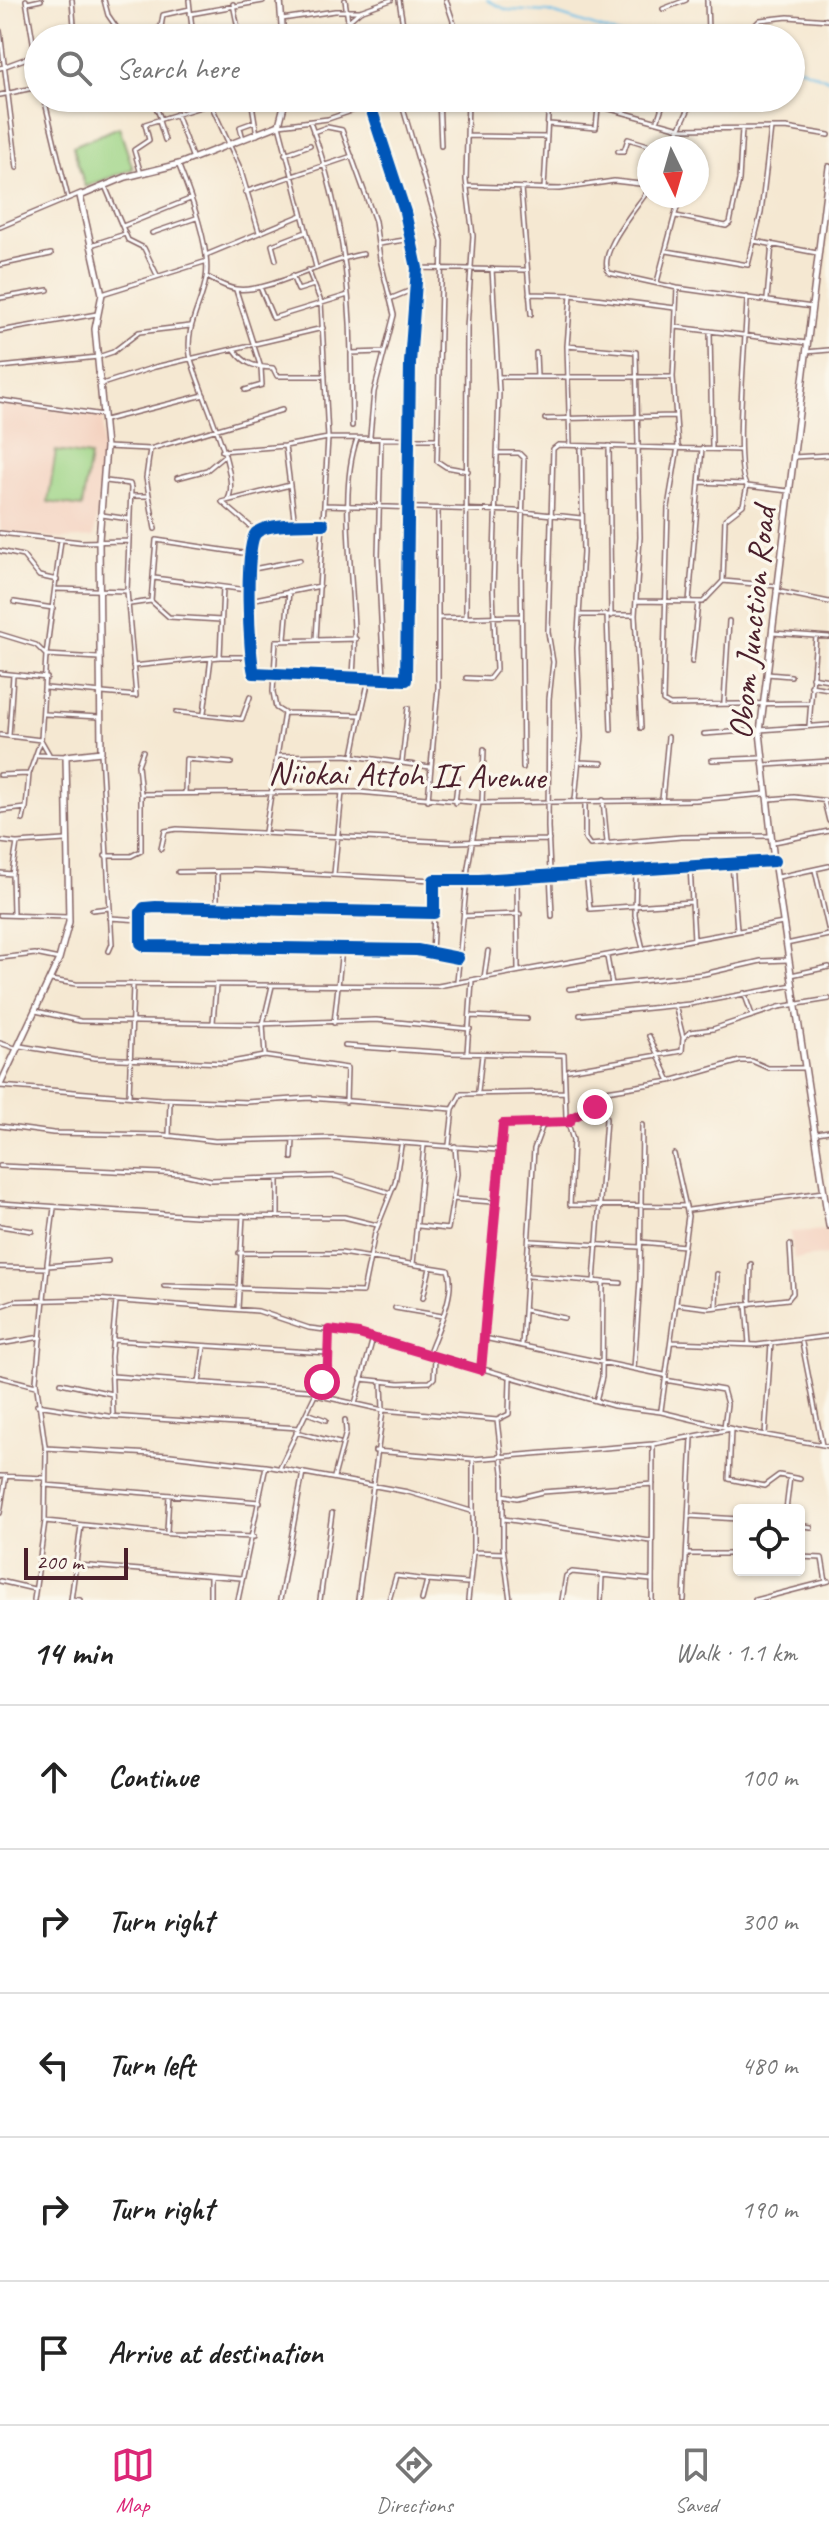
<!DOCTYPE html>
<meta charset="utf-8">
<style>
:root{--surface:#fff;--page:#f6f6f6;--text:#222;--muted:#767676;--line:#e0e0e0;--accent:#db2777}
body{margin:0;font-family:Caveat,sans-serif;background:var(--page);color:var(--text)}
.controls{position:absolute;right:24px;bottom:24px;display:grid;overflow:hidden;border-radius:8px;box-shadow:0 2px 6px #0004}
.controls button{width:72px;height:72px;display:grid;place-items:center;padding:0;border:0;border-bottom:2px solid var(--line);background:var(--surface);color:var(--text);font:40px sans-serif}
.compass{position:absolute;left:637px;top:136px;width:72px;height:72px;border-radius:50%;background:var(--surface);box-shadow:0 2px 6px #0004;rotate:175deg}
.scale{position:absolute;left:24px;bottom:20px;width:104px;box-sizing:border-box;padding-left:8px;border:4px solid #4a1f2b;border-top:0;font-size:22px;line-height:28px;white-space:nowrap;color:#4a1f2b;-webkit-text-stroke:6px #fbf7ec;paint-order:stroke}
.stop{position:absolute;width:24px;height:24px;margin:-18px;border:6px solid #db2777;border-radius:50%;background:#fff}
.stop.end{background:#db2777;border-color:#fff;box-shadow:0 2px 8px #0008}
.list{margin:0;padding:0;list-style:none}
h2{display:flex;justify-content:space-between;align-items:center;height:104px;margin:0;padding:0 32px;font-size:34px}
h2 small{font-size:26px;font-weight:400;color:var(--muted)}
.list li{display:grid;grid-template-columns:52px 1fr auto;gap:24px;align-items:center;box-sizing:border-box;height:144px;padding:0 32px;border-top:2px solid var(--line)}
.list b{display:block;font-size:30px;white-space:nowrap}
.list em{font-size:26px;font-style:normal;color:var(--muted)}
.icon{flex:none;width:44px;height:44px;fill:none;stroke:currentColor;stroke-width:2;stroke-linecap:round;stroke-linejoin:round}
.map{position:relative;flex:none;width:829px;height:1600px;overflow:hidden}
.search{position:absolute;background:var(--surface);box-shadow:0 2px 6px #0004;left:24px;right:24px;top:24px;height:88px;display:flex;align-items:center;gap:20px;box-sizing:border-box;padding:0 28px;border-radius:44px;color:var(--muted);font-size:30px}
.sheet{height:824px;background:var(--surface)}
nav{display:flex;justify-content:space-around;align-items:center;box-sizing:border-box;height:112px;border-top:2px solid var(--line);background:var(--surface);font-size:22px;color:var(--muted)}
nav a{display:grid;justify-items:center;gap:4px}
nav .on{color:var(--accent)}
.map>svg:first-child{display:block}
.built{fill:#f4d3c1}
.green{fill:#9ed486;stroke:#747a58;stroke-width:2}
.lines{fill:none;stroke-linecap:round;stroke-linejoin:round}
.stream{stroke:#6dbfe9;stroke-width:2}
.street-casing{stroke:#866565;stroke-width:6}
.secondary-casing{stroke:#866565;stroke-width:8}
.street{stroke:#fff;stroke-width:3}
.secondary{stroke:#fff;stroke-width:5}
.cycleway-casing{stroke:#fbf7ec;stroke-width:17}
.cycleway{stroke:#0057b8;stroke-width:12}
.route{stroke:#db2777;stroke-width:10}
.labels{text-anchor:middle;stroke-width:7;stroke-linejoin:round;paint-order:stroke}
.street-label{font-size:34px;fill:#4a1f2b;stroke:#fbf7ec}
</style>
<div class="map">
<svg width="829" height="1600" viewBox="0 0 829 1600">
<rect width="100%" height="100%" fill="#fbf7ec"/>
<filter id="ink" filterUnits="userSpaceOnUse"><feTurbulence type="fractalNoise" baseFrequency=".0125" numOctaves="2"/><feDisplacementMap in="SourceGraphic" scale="16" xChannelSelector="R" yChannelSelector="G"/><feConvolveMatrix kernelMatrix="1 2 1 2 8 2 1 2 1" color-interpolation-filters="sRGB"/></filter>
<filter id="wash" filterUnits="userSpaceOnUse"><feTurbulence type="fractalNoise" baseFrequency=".006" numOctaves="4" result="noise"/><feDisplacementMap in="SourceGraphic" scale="32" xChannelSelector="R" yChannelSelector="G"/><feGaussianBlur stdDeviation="1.8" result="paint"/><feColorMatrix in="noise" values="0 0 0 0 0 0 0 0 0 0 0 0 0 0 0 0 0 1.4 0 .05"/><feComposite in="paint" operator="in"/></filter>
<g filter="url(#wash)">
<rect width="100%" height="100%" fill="#f5e8d2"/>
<path class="built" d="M0,404l103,12 -1,59 -8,62 -31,2 -63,-9z
M828,1230l1,25 -35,4 -4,-27z"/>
<path class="green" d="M119,127l14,42 -48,18 -12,-41z
M56,451l34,5 -8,51 -34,-5z"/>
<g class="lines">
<path class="stream" d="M487,0l20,10 42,2 81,26
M791,64l38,16"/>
</g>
</g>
<g filter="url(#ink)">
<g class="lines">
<defs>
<path id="street" d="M26,0l12,71
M72,0l3,38
M104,0l4,15 15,22
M189,0l4,38
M345,0l3,21
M399,0l6,38
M446,0l8,24 -1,14
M707,0l1,32 9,6
M27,3l14,-3
M233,4l7,34
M663,9l23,-9
M190,14l73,-13
M282,19l53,-8h25l31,-11
M154,30l7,-3 2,-12 27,-6
M0,31l17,137
M329,38l31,-27
M742,38l18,-18 28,-3 41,3
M0,68l38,-14
M0,95l38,-8
M44,98l24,100
M99,98l2,3 11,-3
M152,98l9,21
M208,98l32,70 19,64
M251,98l6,37
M400,98l42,143 -5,220 9,6 22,4
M439,98l2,48
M497,98l52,4
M468,99l24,-1
M599,106l81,22
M623,109l4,-11
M176,114l17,45
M658,119l7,-21
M159,121l6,19
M310,122c27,73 40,153 41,231l33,-1
M549,124l47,4 3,-30
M678,129l108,-1 43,7
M313,132l14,-5 15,3 33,91 5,38 14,56 -20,77 -4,44
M468,136l79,1
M243,139l-3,-12 14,-5
M670,148l24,-50
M618,151h6l4,-12 30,9
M285,154l25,-9
M179,166c11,28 32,82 27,112 -4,27 -21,48 -16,77 6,30 52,120 38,144
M141,174l-7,-24 15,-10 -4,-16 85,-26
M105,186l23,54 16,8 13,27
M467,186l93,3 54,-8 35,4
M521,188l10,126
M544,189l5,-91
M649,189c-12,19 -53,64 -40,84l68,15 135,19
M245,192l107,-36
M676,216l50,10 4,-3 9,-43 3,-51
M123,226l67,-27
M0,227l81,-34
M152,233l44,-15
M754,241l63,12
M379,244l32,-5
M91,245l34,-11
M667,251l81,14 13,-52 10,-85
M206,255l96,-40
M276,260l-4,-15 34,-13
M0,265l51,-11
M316,267l-37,-142 49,-6 62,-21
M417,268l108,2
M308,270l13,32 7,136 -12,201
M292,276l6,14 16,-5
M207,277c8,4 19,11 29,12 29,5 92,-30 127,-35
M657,282l23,-86
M260,287l13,31 75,-23
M677,288l-4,89 5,70 -10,60 -5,194 7,4 139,-2
M236,290l25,78 1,17 -17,5
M102,294l102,-32
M529,294l42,1 104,13
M0,298l48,-8
M392,298l22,-9
M767,299l5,-55
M676,327l131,16
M0,331l97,-17
M710,331l2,116
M567,346l69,6 4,185 -5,78 6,113
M235,350c10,15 21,17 38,18l4,8h48
M806,352l23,-2
M536,353l1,24
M351,354l1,72
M0,367l98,-10 15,-5 26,-20 51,-6
M498,377h175
M102,384l53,-17 168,-39
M0,400l103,15
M545,419l130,-3
M105,420l99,-25
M381,439l-3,118 6,122
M570,445l-3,-99 4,-51
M285,446l10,79
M609,446l2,170
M106,447l44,2 132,-39
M150,449l-4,29 9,51
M222,451l63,-5 43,-8 108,1
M498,453h21l5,5 -3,105 2,205
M793,457l36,-2
M177,478l30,-8 18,-15
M699,482l44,2
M747,486l41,5
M131,496h18
M325,505l189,6 67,7
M102,515l27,4
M323,524c-15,0 -57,-1 -67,9 -12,12 -7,123 -2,140l152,7 4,-317 7,-95 -12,-56 -35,-107
M257,532l-35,-30 68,-17
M0,533l81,9 47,-1
M0,551l23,5 16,20 18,4
M248,570l52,-10
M154,578l93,12
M723,581l2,-62 18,-14 4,-19c-15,-16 0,-158 0,-189
M56,589l71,2
M776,591l53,11
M250,600l70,-14
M151,601l18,16 52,3
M636,601l67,1 20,-21 54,5
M14,602l39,6
M689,602l13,-154
M130,604l21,-3 5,-61 93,14
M579,615h56
M607,615l4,115
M466,616l1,-288 6,-92 -7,-56 2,-82
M438,618l83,-2
M773,633l56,4
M0,634l36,11 10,10 53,3
M285,639l4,-48
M356,639l-80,2 -3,51 3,16 8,5 77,2 8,-36
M220,656l3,-69
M692,662l6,-60
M133,666l87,-9h32
M0,673l47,5
M353,673c7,-66 -18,-174 4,-234
M767,674l24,2
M812,677l17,3
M466,678l23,1 7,-9 -3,-80 6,-199 -7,-122
M811,686l18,3
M46,688l90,8 -9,-105 4,-103 -1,-4 -24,-3
M724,702l5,-81
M176,712l66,7 8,-22
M204,713l7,-55
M45,714l54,3
M809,726l7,-90
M704,734l125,-9
M0,735l41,5 -12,34 -3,34 -26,3
M9,736l4,-61
M101,752l11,192 -3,7
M49,754l-8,-14 5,-85 15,-115
M37,755l29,1
M353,755l8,-40
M279,756l67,-1 84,12
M712,760l49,-2
M402,762l6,-54
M579,762l23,1
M765,765l64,-4
M0,775l29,-1
M185,793l1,-34 45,4
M141,794l-3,-29 5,-14
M770,799l24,-2 35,4
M428,800l10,-112v-179
M575,800l6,-63 -4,-89 6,-95 -2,-104
M603,800l4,42
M662,800l6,-63
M585,801v37l5,7 91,-8 90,-1
M824,801l5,20
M455,803l3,-26
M482,803l2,-54
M23,820l2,-10
M265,832l19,-119
M0,841l16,2
M774,842l55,-11
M161,849l4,-18 12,-2 275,13 97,-2
M105,856h26l10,-5v-57l218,-2 123,11 214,-3 69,-6
M732,863l5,67
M690,865l4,75
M636,870l-1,45 8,34
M815,870l14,62
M178,872l74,-1 182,9
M586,872l4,37 101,-7
M0,873l12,1
M334,874l8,-82
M778,877l51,-11
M517,878l1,92
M92,910l17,-2
M217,911v-39
M13,913l-1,-39 5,-31 48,-3
M0,915l68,2
M464,916l56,-2
M552,916l-4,-89 1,-128 4,-37 -5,-30 5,-183 5,-4 181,5
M110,918l31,2
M786,944l43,-9
M432,953l2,-40
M607,957l5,27
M0,958l35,-4 24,5
M458,958l-41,-8 -271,-4 -5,-3v-31l3,-4 12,-1 278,6v-33h45l295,-19
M791,975l38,-8
M484,978l4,-27
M51,980l25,4 362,2 345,-63
M457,982l11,-115 11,-64
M569,989l135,-15 57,-13 27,-1
M744,993l8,22
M675,1005l8,32
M36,1011l44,10 177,3 119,-4 94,9
M580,1015l110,-11 103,-19
M471,1016l56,3
M213,1022l3,-36
M334,1023l8,-74
M649,1036l21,45
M0,1043l15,5
M20,1046l75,12 131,5 39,-7 82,12 -1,34
M345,1046l106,7 113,2 2,62 7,23 -3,65 116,1
M467,1053l5,-72
M265,1056l-2,-32 9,-38
M568,1070l114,-19 1,-13 7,-6 23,-3 66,-22 50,-8
M0,1086l161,13 86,3 63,-4 143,11
M478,1091l4,-36
M129,1096l4,-111
M0,1126l53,7 111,2 51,6 119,-3 164,12
M817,1133l12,-2
M169,1136l1,-36
M449,1145l4,-36 8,-15 104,-2
M292,1158l1,-19
M0,1166l183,8 28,6 124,-4 56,17
M278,1178v36
M453,1199l40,3
M0,1203l196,13 148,1 33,8
M689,1210l134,-18
M0,1226l32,5
M419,1226l29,3 9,-55 -2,-28
M531,1241l108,6
M641,1242l43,4
M239,1253h102l107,17c9,23 -12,62 -20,85
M47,1264l7,-56
M413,1264l11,-119
M47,1266l61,-5
M0,1267l47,1 -11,113 10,72 -1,68 -11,79
M529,1276l74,6 -1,95 -6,24
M594,1282l12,-163 -4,-15
M603,1282l18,1
M164,1286l199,6 12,-59 20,-50 6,-37
M423,1298l7,-30
M676,1304l33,4 79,-9 5,-6 -3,-48
M746,1304l3,40
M750,1304l1,-40
M0,1306l15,-5 79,-2 164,12 51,17 50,6 255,72 47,6 76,18 92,16
M716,1307l1,-33
M395,1308l47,8
M238,1309l5,-94
M525,1310l39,8
M484,1338l180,37
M113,1340l215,13
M671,1342l86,3 72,-9
M802,1343l20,102
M0,1344l41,-7
M522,1345l12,-196 10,-27
M634,1369l6,-89 2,-155
M481,1370l22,-246 67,-2 1,-4 31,-14 -1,-10 5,-3 64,-10 70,-20h12l16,7h36
M112,1376l206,15
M0,1377l36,9
M361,1379l38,4 31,-1 4,-4 1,-21
M665,1380l58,10 4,14 -3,23
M61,1383l51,11
M199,1383l5,-36
M316,1395l67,15 114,10 12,-6 1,-35
M355,1404l18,-66
M37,1405l71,11 191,12
M661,1410l27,-194 -14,-62
M307,1413l19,7
M113,1416l-2,-59 5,-56
M497,1420l6,52v75l7,53
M296,1432l43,11
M765,1435l6,-92
M45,1448l125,7 95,11
M375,1451l98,8 180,-15 78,-15 -2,50 35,7 15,-11 21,4
M280,1467l46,-95 3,-42
M0,1476l45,2
M334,1477l12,-45 -1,-12
M45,1485l215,17
M503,1495l14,3 25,-6 111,-8
M786,1510l4,-33
M0,1513l6,-37
M689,1516l50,3
M504,1519l146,22
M45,1521l127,13 82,3
M799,1525l12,2
M167,1531l2,-36
M473,1552l30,1
M687,1554h52
M799,1557l23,1 4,24
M77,1565l164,13
M210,1576v24
M427,1580l40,3
M0,1581l34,8
M71,1599l9,1
M71,1600l10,-74
M238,1600l28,-134 142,26 63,19
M280,1600l23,-128
M320,1600l12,-87
M358,1600l25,-190 -1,-28
M389,1600l7,-24 31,4 -5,20
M468,1600l5,-48v-93
M562,1600l4,-24 6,-4 80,8
M601,1600l1,-24
M652,1600l1,-156
M684,1600l8,-162
M755,1600l74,-19"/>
<path id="secondary" d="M280,0l3,38
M829,167l-69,565 14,129 55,365
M0,1085l59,-126 10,-37 -3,-166 35,-4 -2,-212 7,-93 -11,-118 7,-35 -22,-98 46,-19 53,-13 100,-39 7,-27"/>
</defs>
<use href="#street" class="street-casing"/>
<use href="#secondary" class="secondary-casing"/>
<use href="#street" class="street"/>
<use href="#secondary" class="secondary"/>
<defs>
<path id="cycleway" d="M323,524c-15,0 -57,-1 -67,9 -12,12 -7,123 -2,140l152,7 4,-317 7,-95 -12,-56 -35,-107
M458,958l-41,-8 -271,-4 -5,-3v-31l3,-4 12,-1 278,6v-33h45l295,-19"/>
</defs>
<use href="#cycleway" class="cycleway-casing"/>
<use href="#cycleway" class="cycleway"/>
</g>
</g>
<g class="lines" filter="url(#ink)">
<path class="route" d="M322,1382l6,-18 1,-34 30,4 122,36 22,-246 67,-2 1,-4 24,-11"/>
</g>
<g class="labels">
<g class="street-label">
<text transform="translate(751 623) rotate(-84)" y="12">Obom Junction Road</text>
<text transform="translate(407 774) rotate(1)" y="12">Niiokai Attoh II Avenue</text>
</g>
</g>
</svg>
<div class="controls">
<button><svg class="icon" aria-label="locate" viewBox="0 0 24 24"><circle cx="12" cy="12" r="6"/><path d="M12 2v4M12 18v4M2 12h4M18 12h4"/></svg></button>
</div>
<svg class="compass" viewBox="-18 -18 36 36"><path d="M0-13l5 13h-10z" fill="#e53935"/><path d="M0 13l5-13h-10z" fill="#767676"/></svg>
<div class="scale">200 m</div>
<div class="stop" style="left:322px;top:1382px"></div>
<div class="stop end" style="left:595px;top:1107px"></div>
<div class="search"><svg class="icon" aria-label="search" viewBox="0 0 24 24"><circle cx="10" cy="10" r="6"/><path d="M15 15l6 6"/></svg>Search here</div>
</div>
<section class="sheet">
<h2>14 min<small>Walk · 1.1 km</small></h2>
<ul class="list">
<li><svg class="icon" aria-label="ahead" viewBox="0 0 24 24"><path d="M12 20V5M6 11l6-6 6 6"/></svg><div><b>Continue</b></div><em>100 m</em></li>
<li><svg class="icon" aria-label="right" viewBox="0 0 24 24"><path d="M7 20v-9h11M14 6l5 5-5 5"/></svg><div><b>Turn right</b></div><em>300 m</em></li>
<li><svg class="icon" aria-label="left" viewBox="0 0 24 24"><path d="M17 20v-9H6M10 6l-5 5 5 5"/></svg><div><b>Turn left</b></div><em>480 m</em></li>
<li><svg class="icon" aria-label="right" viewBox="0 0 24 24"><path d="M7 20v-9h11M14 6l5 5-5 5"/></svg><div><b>Turn right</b></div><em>190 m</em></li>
<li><svg class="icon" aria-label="arrive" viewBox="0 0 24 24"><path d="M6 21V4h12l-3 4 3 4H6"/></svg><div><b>Arrive at destination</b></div></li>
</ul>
</section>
<nav>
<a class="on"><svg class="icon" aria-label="map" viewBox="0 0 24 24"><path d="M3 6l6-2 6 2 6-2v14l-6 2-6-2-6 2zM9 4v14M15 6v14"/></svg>Map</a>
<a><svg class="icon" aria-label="directions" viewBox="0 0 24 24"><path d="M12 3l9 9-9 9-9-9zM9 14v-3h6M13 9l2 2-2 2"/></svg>Directions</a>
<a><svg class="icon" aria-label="saved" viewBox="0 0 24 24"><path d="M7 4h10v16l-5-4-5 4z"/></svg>Saved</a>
</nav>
